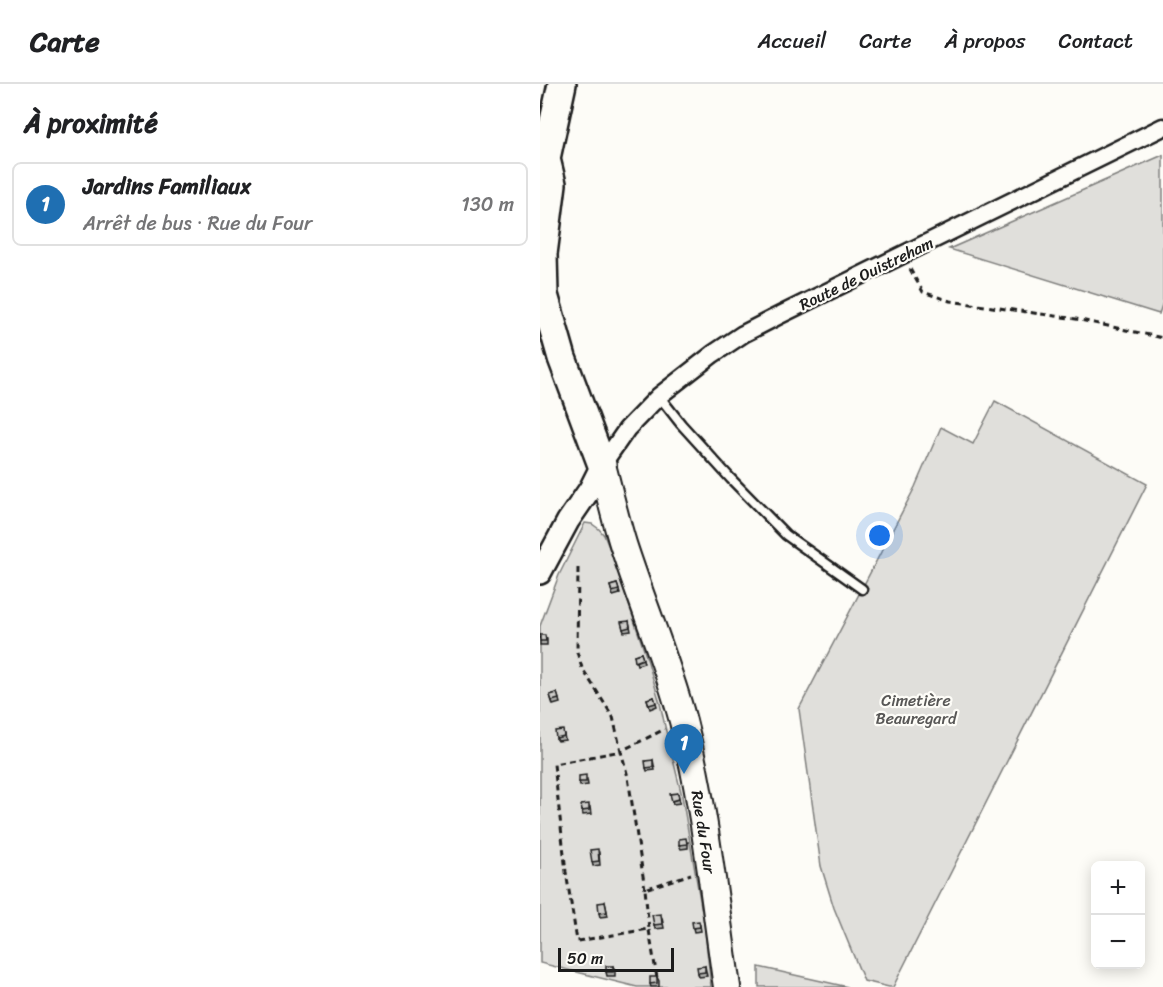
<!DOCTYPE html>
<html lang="fr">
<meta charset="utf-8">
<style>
:root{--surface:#fff;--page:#f6f6f6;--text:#202124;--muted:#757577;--line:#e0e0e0;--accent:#1f6fb2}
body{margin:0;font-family:Sriracha,sans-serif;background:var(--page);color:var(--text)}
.controls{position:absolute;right:18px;bottom:18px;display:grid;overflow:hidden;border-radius:9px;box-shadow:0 3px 15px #0003}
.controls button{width:54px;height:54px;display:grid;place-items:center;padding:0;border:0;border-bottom:2px solid var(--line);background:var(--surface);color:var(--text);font:30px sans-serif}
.scale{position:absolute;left:18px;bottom:15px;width:116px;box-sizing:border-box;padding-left:6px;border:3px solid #1c1c1c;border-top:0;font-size:16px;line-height:21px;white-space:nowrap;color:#1c1c1c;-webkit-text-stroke:4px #fdfcf7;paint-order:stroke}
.you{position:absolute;left:340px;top:452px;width:21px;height:21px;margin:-15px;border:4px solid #fff;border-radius:50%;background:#1a73e8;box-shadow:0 0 0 9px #1a73e833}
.badge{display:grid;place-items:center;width:39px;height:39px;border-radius:50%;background:var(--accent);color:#fff;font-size:20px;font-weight:700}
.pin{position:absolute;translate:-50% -50px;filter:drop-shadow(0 2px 3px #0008)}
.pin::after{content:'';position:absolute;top:32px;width:21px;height:18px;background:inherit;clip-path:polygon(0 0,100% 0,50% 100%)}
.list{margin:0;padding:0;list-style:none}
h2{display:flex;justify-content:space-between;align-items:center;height:78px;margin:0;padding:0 24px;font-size:26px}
h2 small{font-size:20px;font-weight:400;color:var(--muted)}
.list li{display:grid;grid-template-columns:39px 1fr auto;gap:18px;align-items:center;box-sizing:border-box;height:84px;margin:0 12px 12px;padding:0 12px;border:2px solid var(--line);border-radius:9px}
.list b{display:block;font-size:22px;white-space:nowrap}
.list p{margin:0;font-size:20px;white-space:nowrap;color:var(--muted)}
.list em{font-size:20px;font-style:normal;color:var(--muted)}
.map{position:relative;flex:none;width:623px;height:903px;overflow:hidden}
header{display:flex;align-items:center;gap:36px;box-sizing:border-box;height:84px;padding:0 30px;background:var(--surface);border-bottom:2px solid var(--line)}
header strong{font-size:28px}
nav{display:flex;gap:33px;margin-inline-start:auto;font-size:21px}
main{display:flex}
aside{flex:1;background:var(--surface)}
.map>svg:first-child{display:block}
.green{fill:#e0dfdb;stroke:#7e7e7c;stroke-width:1.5}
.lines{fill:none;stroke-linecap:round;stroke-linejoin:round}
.service-casing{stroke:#1c1c1c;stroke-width:13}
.minor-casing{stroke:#1c1c1c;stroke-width:21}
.tertiary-casing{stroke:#1c1c1c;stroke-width:26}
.primary-casing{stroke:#1c1c1c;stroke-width:30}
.trunk-casing{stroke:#1c1c1c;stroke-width:32}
.path{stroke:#1c1c1c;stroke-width:3;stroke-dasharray:6 4.5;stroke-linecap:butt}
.service{stroke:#fdfcf7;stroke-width:8}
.minor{stroke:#fdfcf7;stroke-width:16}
.tertiary{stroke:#fdfcf7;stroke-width:21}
.primary{stroke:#fdfcf7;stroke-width:26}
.trunk{stroke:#fdfcf7;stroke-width:27}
.wall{fill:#afafac;stroke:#1c1c1c;stroke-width:1.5}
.building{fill:#cccbc8;stroke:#1c1c1c;stroke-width:1.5}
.labels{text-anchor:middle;stroke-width:4.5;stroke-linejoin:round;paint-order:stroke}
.street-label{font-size:16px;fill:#1c1c1c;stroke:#fdfcf7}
.park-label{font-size:16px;fill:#575655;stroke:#fdfcf7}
</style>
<header>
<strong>Carte</strong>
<nav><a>Accueil</a><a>Carte</a><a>À propos</a><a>Contact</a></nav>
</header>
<main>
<aside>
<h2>À proximité<small></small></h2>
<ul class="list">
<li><span class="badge">1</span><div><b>Jardins Familiaux</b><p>Arrêt de bus · Rue du Four</p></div><em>130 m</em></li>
</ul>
</aside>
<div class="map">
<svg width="623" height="903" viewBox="0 0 623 903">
<rect width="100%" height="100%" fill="#fdfcf7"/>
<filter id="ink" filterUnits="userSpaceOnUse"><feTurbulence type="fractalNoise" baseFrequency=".0167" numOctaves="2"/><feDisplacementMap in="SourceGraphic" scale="12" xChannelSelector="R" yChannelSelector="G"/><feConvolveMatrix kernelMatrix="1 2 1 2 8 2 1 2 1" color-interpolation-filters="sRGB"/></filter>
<g filter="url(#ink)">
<path class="green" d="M623,71v147l-4,12 -210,-65z
M455,317l152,83 -254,503h-4l-25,-6 -30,-73 -13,-42 -22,-157 116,-222 26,-60 32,17z
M45,439l7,1 7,5 5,6 9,22 35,105 12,41 6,28 16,65 22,127 7,64h-74l-97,-24v-337l19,-51z
M219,883l89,20h-89z"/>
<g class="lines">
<defs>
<path id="service" d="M119,312l22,28 50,55 55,56 76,54"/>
<path id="minor" d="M62,381l25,-36 32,-33 54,-42 30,-20 37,-19 383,-188"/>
<path id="tertiary" d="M0,489l28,-52 22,-32 12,-24"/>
<path id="primary" d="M62,381c7,26 13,53 21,79 19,59 44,117 60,177 22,87 31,177 44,266"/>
<path id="trunk" d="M6,75l6,25 -9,70 1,41 18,63 40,107
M2,93l20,-93"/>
</defs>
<use href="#service" class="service-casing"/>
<use href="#minor" class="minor-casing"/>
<use href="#tertiary" class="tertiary-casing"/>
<use href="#primary" class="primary-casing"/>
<use href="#trunk" class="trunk-casing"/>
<path class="path" d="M370,185l13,23 27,9 126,18 87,19
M38,484l-1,84 5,16 31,49 8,34 -67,13 12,108 11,69 72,-12 -4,-40 46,-15
M105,805l-17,-112 -7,-26 44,-22
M109,846l8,48"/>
<use href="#service" class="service"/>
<use href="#minor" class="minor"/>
<use href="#tertiary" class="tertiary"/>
<use href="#primary" class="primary"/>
<use href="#trunk" class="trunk"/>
</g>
<path class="wall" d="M77,500l3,10 -7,2 -3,-10z
M89,537l2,10 -7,1 -1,-3z
M0,551l7,4v6h-7z
M101,569l3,10 -7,2 -3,-10z
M17,609l3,10 -7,2 -3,-10z
M114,613l3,9 -7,3 -3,-10z
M24,650l1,6 -7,1 -2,-3z
M113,676l2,10 -8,1 -1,-3z
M47,695l1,6 -8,1 -1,-4z
M138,709l2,10 -7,1 -1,-3z
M50,723l1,7 -8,1 -1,-4z
M148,758v6l-7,1 -2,-4z
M59,769l1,12 -7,1 -1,-4z
M65,818l3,14 -8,1 -1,-4z
M122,834l2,10 -9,1 -1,-4z
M160,841l1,6 -7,1 -1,-4z
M73,882l2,4v6h-8l-1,-4z
M165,882l2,10 -8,1 -1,-4z
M117,893l2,4v6h-8l-1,-3z"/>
<path class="building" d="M77,500l2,6 -7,2 -2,-6z
M89,537l1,6 -7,2 -2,-7z
M0,551h5l1,6h-6z
M101,569l2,6 -8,3 -1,-7z
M17,609l2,6 -7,2 -2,-6z
M114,613l2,6 -7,2 -2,-6z
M23,646l1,6 -8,2 -1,-7z
M113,676v7l-7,1 -1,-7z
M46,691v7h-7v-6z
M138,709l1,6 -7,2 -2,-7z
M49,720v6l-7,1 -1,-6z
M146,754l1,6 -8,1v-6z
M58,765l1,12 -7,1 -2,-12z
M65,818l2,10 -8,1 -1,-10z
M121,830l1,10 -8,1 -2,-10z
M159,837l1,6 -7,1 -1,-6z
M66,882h7v6h-7z
M165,882v6l-7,1 -1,-6z
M110,893h7v6l-7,1z"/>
</g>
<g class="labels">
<g class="street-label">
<text transform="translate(326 189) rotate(-26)" y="6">Route de Ouistreham</text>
<text transform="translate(164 748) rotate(81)" y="6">Rue du Four</text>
</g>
<g class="park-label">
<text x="376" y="622">Cimetière<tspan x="376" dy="18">Beauregard</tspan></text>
</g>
</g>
</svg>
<div class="controls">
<button>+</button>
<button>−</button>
</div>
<div class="scale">50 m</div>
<div class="you"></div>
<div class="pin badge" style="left:144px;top:690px">1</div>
</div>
</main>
